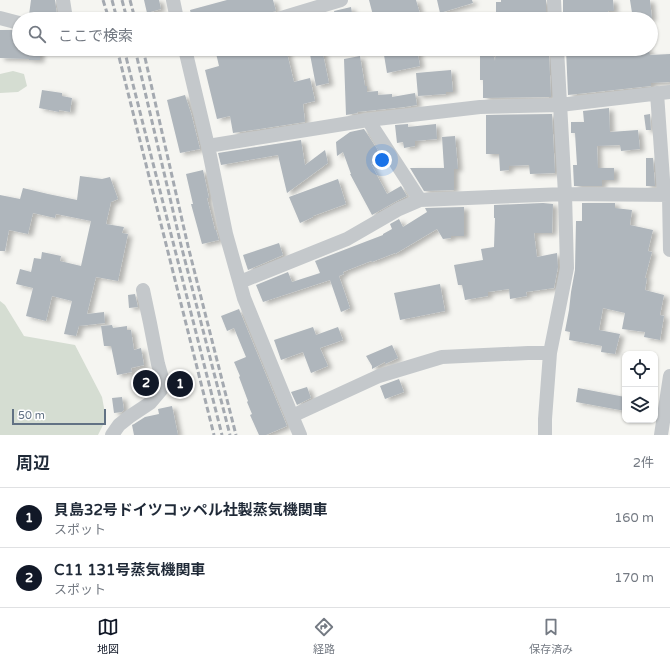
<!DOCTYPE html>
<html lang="ja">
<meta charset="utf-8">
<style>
:root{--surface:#fff;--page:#f6f6f7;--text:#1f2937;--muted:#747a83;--line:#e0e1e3;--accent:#111827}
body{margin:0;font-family:"Varela Round","Noto Sans JP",sans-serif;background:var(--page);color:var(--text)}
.controls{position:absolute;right:12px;bottom:12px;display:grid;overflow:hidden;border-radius:8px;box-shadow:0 1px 3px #0004}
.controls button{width:36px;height:36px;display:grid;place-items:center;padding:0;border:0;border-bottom:1px solid var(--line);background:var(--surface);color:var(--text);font:20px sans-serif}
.scale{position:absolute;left:12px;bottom:10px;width:94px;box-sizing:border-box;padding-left:4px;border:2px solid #627284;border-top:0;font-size:11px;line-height:14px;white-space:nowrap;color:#627284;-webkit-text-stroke:3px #fff;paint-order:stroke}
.you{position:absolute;left:382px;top:160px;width:14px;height:14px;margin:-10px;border:3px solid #fff;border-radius:50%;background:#1a73e8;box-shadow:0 0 0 6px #1a73e833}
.badge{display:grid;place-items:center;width:26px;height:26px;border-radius:50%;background:var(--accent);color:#fff;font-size:13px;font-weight:700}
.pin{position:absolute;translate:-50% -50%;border:2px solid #fff;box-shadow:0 1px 4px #0006}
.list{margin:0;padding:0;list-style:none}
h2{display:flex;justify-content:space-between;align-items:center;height:52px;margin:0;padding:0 16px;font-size:17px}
h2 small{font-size:13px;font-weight:400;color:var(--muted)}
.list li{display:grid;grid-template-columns:26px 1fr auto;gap:12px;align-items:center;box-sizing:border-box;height:60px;padding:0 16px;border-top:1px solid var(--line)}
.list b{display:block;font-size:15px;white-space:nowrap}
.list p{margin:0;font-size:13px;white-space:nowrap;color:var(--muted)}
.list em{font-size:13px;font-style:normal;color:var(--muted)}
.icon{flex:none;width:22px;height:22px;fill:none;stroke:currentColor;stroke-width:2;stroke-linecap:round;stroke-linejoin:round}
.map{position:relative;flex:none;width:670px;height:435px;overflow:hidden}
.search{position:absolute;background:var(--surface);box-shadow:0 1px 3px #0004;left:12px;right:12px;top:12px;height:44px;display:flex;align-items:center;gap:10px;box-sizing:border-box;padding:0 14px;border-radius:22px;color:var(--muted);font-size:15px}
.sheet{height:172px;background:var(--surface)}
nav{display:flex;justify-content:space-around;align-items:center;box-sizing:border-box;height:56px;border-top:1px solid var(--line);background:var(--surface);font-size:11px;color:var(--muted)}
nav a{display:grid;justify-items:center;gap:2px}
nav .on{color:var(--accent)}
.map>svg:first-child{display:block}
.green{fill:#d5ddd2}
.building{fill:#afb6bc;filter:url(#shadow)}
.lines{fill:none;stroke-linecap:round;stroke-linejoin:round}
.minor{stroke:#c4c8cb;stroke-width:14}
.rail{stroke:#a4a9b0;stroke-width:3;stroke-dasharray:6 3;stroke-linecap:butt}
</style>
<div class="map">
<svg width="670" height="435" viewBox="0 0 670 435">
<defs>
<filter id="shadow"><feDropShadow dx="4.5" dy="2.5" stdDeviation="2" flood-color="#0004"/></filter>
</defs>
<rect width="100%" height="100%" fill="#f5f5f1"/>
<path class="green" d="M13,71l11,3 3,12 -9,6 -18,1v-19z
M0,301l5,4 19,31 51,9 27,52 4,22 -8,16h-98z"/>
<path class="building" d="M31,0h24l2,15 -1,4 -27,-4z
M144,0h15l2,9 -14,4z
M227,0h46l3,11 -28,8h-56l-2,-9z
M369,0h47l5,17 -9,2h-38z
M437,0h35l1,3 -33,10z
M501,0h45v19h-50v-17h5z
M563,0h50l1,11h-6l1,8h-46z
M630,0h20l2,19h-19z
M351,7l2,12h-17l-2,-8z
M0,30h12l5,1v18h23v11h-11v-1l-29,-1z
M215,49h71l8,33 16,-4 5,23 -12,3 2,18 -72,11 -3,-17 -13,3 -12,-49 14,-4z
M309,49h13l7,34 -13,3z
M383,49h34l3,17 -33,7z
M480,49h12l3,12 1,-12h30v4h23l2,44 -68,1v-18h-3z
M566,49h83l1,6 20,-1v28l-19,1v3l-83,9z
M360,56l5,30h2v6l11,-1v4l14,-1v3l23,-4 2,12 -12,2 -48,5 1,1 -12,2 -2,-56z
M451,70l2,22h-7v2l-28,2 -2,-23z
M42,90l20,3v3l10,2 -2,14 -11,-2v2l-20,-4z
M185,95l6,18 9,36 -20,4 -13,-53z
M609,108l1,24 28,-2 2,19 -19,2 -1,-6 -23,1 1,22h16v12h-12v6h-28l-1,-21h4l-2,-32h-4v-11h13l-1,-11z
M552,114l3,59 -25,1 -1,-9 -20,1v4l-9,1 -1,-17h-13v-39z
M650,114l1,16h-5l-2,-15z
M408,124v3l28,-3 1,15 -22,2v5l-11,2 -1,-6 -6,1 -2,-18z
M364,129l13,20 4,11 -10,4 16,30 14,-8 6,10 -12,6 -23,13 -22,-41h1l-8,-22 -6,4 -1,-14 14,-10z
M455,136l3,33h-4v21l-30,1 -14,-23h34l-2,-31z
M301,140l4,25 20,-15 3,13 -41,30 -9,-38 -57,10 -3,-12z
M646,158h7l2,28h-9z
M203,170l6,28h-2l8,32h1l3,10 -17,4 -11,-40h2l-7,-30z
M80,176l22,3 8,-2 8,22 -7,3 -5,22 18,3 -2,6 6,1 -10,47 -22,-4 -9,37 17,-2 1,11 -26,3 -3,10 -12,-2 8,-33 -20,-5 -6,25 -20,-5 7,-28 -17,-4 4,-15 11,3 3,-14 7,1 1,-7 19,4 -1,5 21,5 10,-45 -35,-7 -1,4 -22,-5 -5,21 -19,-4 -4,21h-5v-56l20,4 3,-11 25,6 29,6z
M338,179l8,25 -33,12v1l-13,6 -11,-26z
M543,203l10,1 -1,29h-18l3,24 20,-4 1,14 -4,21 -28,4 1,4 -17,3 -1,-10 -21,3v4l-23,4 -3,-15h-4l-4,-20 29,-5 -2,-11 13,-2 1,-29h-1v-13z
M582,203h33v5l17,2 -2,15 23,5 -5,21 4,1 -7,26h2l-2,12 19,5 -4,20 4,1 -4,24 -16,-3 1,-5 -23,-3 3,-16 -22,-5 -4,22 21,4 -5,20 -14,-2 1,-6 -33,-6 1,-8 -5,-1 4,-21 2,-18 4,-22 1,-49h6z
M464,207v29h-13v2l-8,1 -6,-10 -42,25v-1l-23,9 -1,-1 -28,11 1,2 -5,2 11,32 -9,4 -11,-32 -67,22 -7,-17 32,-13 4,10 28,-9 -5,-12 68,-26v-1l9,-5 -2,-5 9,-5 4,8 24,-15 -2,-4z
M279,243l4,12 -35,15 -5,-15z
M440,284l5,27 -45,9 -6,-27z
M135,294l3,13 -9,1 -1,-13z
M239,309l48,117 -21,9h-7l-9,-20 2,-1 -5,-12 1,-1 -9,-24 1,-1 -6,-14 12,-5 -12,-29 -7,3 -6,-15z
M112,325l1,3 14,-2v4h4l3,20 7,-2 3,17 -13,3 1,4 -15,3 -6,-29h-7l-3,-20z
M313,327l3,8 22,-8 5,13 -23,8 8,18 -17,7 -8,-21 -22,8 -7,-20z
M392,345l6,13 -13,6v-2l-13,7v-3l-6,-10z
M399,379l5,13 -19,7 -5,-13z
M307,387l4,11 -14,7 -6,-13z
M578,388l47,9v14l-49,-9z
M122,397l2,13 -2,2 -8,1 -2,-15z
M172,406l6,29h-44l-2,-10 2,-1 11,-7 14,-3 -1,-5z"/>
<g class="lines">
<path class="minor" d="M63,0l3,19
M173,0l4,19
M554,0l1,19
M0,18l19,5
M278,19l63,-19
M185,49l23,97 18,88 18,64 48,118 8,19
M657,93l7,101
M368,120l52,80
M208,146l160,-26 112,-13 80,-2 110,-13
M669,195l1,55
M240,282l107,-43 52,-30 21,-9 145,-6 105,1
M292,416l87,-40 63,-19 86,-4h22
M112,435l7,-10 10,-8 21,-14 11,-13 1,-12 -4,-14 -8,-41 -7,-33
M545,435v-16l5,-66 17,-85 -2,-74 -8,-145
M661,435l9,-59"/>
<path class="rail" d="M103,0l6,19
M112,0l5,19
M122,0l5,19
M130,0l5,19
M117,49l97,386
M124,49l98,386
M135,49l46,196 49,190
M143,49l45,197 48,189"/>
</g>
</svg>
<div class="controls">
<button><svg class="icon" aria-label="locate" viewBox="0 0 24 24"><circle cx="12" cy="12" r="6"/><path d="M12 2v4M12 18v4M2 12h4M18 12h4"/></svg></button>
<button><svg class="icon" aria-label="layers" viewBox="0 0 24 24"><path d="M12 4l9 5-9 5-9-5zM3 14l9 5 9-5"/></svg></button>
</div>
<div class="scale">50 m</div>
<div class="you"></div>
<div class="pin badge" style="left:180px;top:384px">1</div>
<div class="pin badge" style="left:146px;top:383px">2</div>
<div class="search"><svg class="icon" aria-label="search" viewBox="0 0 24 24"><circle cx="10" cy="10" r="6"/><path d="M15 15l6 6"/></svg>ここで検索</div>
</div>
<section class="sheet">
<h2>周辺<small>2件</small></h2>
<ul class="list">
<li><span class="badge">1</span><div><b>貝島32号ドイツコッペル社製蒸気機関車</b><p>スポット</p></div><em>160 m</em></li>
<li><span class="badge">2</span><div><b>C11 131号蒸気機関車</b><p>スポット</p></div><em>170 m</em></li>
</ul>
</section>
<nav>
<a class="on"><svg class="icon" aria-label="map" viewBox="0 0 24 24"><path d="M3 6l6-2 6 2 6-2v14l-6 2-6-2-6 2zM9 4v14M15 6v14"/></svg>地図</a>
<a><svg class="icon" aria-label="directions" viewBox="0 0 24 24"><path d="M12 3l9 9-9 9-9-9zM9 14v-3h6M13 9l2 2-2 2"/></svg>経路</a>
<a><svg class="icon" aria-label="saved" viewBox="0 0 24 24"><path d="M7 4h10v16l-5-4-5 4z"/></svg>保存済み</a>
</nav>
